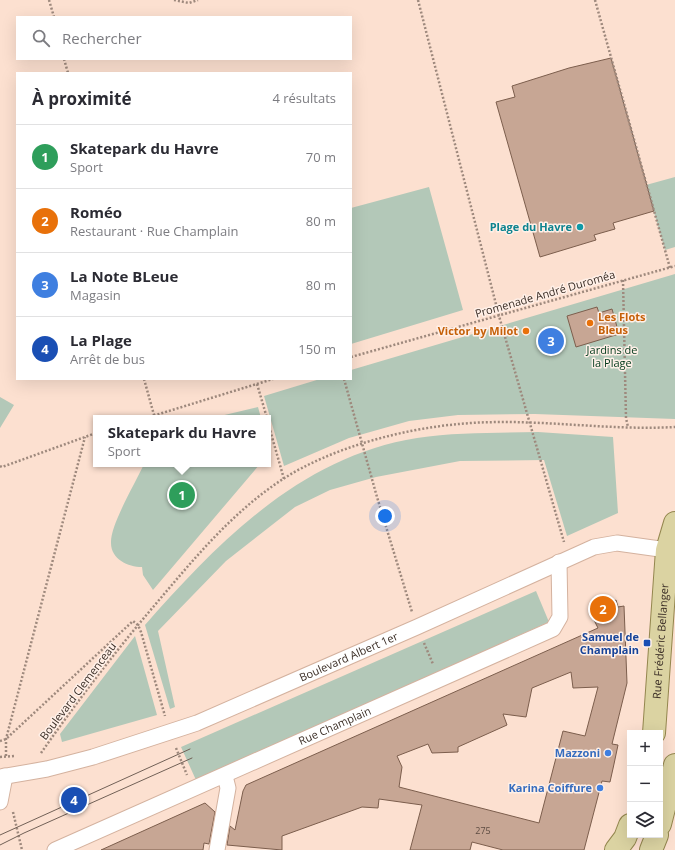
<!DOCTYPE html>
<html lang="fr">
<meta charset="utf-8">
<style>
:root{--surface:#fff;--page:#f2f2f3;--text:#2b2b33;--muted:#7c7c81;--line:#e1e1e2;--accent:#d93025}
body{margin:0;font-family:"Open Sans",sans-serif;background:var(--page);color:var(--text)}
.controls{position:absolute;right:12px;bottom:12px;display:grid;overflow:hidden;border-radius:0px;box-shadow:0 4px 16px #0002}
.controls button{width:36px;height:36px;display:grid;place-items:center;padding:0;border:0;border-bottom:1px solid var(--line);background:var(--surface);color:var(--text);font:20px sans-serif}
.you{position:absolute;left:385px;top:516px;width:14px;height:14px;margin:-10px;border:3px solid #fff;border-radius:50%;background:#1a73e8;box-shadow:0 0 0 6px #1a73e833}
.badge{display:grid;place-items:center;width:26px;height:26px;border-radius:50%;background:var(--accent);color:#fff;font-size:13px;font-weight:700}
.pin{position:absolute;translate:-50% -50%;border:2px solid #fff;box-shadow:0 1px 4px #0006}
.popup{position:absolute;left:93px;top:415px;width:178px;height:52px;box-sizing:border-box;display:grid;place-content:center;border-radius:0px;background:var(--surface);filter:drop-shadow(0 1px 3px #0005);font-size:13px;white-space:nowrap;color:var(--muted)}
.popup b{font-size:15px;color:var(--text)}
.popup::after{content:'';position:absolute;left:50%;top:100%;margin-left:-8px;border:8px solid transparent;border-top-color:var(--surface)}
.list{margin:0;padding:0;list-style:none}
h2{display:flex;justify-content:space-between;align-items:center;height:52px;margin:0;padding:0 16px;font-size:17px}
h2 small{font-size:13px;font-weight:400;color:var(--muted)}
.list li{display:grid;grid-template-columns:26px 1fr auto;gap:12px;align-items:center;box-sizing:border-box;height:64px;padding:0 16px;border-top:1px solid var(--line)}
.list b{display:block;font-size:15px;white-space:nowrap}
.list p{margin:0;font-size:13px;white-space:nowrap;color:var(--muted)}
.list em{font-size:13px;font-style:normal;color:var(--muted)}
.icon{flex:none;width:22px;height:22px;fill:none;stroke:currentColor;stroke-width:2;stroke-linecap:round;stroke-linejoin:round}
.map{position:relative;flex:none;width:675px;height:850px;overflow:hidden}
.search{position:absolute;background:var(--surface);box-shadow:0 4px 16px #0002;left:16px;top:16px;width:336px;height:44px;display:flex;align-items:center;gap:10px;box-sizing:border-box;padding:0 14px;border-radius:0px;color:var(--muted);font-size:15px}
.panel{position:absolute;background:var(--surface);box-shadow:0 4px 16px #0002;left:16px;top:72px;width:336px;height:308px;border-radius:0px}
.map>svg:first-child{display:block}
.green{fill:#b3c8b8}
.building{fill:#c7a694;stroke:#7c5e4d;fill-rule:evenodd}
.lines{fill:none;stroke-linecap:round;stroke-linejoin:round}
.street-casing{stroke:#d4b29f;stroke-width:17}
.primary-casing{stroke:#93864e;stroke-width:24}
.path{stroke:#9e897d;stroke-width:2.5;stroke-dasharray:2 2;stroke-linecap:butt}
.street{stroke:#fff;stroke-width:15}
.primary{stroke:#dbd3a2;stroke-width:22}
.tram{stroke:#716056;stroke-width:1}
.culture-dot{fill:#0f9aa8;stroke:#fff0e8;stroke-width:1.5}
.food-dot{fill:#e8710a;stroke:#fff0e8;stroke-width:1.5}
.transit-dot{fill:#1a4fb4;stroke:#fff0e8;stroke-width:1.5}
.shop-dot{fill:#3f7fe0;stroke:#fff0e8;stroke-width:1.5}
.labels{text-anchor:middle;stroke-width:3;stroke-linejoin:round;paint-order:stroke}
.number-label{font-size:9px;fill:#5e4c42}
.culture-label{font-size:11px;font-weight:bold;fill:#0d838f;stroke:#fff0e8;text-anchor:end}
.street-label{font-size:11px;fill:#3b2e26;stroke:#fff0e8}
.food-label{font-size:11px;font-weight:bold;fill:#c56008;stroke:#fff0e8;text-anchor:start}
.park-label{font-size:11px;fill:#00391a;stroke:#fff0e8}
.transit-label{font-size:11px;font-weight:bold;fill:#164399;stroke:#fff0e8;text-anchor:end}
.shop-label{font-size:11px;font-weight:bold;fill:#366cbe;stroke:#fff0e8;text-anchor:end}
</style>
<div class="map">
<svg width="675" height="850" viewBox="0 0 675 850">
<rect width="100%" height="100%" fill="#fce0d0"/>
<path class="green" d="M675,177v70l-10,3 -19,-65z
M429,187l34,123 -112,34v-136z
M675,274v145l-140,-5 -77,1 -49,6 -60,17 -65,28 -20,-70 56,-17h31v-9z
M0,397l14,8 -14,23z
M258,407l3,11h-49z
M538,432l75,5 5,76 -51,23 -23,-76 -84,1 -84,16 -46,13 -35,17 -69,54 -68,70 17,76 -5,2 -25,-84c74,-84 157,-169 272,-187 40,-6 81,-5 121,-6z
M144,464h116l-107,126 -10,-15 -1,-8c-14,0 -31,-8 -31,-24 -1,-18 25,-61 33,-79z
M536,591l13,31 -353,158 -15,-33z
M135,636l22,79 -95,27 -2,-8z"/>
<path class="building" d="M611,58l43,153 -41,12 2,6 -21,6 2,5 -56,17 -44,-155 19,-5 -3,-11 57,-18z
M597,307l2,6 13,-4 7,25 -43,13 -9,-31z
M616,600l2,7 6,-1 3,77 -15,61 6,1 -4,19 -4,18 -8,-1 -18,69h-81l-31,-8 -2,8h-60l12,-45 -43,-6 -1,9 -16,-1 -80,29v14l-55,-5 3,-19 5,4 8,-39 3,-6 352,-157 -8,-16zM571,672l2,16 25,-1 -13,49 -22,-5 -24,92 -140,-36 3,-20 -5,-11 31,-12 4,9 26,-1v-5l49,-22 -4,-11 23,3 6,-29z
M205,803l10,9 -6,32 -5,-1 -1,7h-102z"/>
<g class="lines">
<defs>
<g id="street">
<path id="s1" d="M0,777l47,-8 46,-12 104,-34 220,-96 177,-80 23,-4 50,7"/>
<path d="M0,802l5,-26"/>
<path id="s2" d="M55,850l498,-221 7,-12 -1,-55"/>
<path d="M217,850l11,-62 -3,-12"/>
</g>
<g id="primary">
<path id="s3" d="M654,733l13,-183 8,-27"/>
<path d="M660,824l15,-59"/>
<path d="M616,850l9,-12 5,-13"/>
<path d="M651,850l6,-15"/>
</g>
</defs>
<use href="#street" class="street-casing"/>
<use href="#primary" class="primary-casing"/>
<path class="path" d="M49,0l5,17
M174,0l15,3 9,-3
M418,0l81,316 65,226
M595,0l75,268
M64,59l4,14
M623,280l3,138 2,9
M351,357l324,-91
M144,379l10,36
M344,379l33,118 35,115
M257,384l10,34
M146,418l127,-39
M268,423l16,56
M0,466l2,1 94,-34
M424,643l9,21
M0,741l6,-2 127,-118 5,4 3,7 24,84
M176,748l11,27
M41,753c35,-50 73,-100 113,-147 39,-46 78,-94 129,-127 48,-31 119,-50 176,-55 72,-7 144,7 216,3
M6,756v-17l79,-302
M0,757l14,-1
M13,812l9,38"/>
<use href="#street" class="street"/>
<use href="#primary" class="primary"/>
<path class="tram" d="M0,835l190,-86
M0,845l24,-12 168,-75"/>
</g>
<circle class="culture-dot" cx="580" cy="227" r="4"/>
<g class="food-dot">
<circle cx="590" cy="323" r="4"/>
<circle cx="526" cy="331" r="4"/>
</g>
<rect class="transit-dot" x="643" y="639" width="8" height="8" rx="2"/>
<g class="shop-dot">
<circle cx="608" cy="753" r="4"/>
<circle cx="600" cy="788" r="4"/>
</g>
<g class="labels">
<g class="number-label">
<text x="483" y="834">275</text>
</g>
<g class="culture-label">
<text x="572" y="231">Plage du Havre</text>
</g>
<g class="street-label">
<text transform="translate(545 294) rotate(-16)" y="4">Promenade André Duroméa</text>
<text dy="4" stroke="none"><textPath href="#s3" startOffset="92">Rue Frédéric Bellanger</textPath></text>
<text dy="4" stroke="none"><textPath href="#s1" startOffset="370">Boulevard Albert 1er</textPath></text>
<text transform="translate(78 691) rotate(-53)" y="4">Boulevard Clemenceau</text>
<text dy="4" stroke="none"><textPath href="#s2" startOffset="306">Rue Champlain</textPath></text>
</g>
<g class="food-label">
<text x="598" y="321">Les Flots<tspan x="598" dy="13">Bleus</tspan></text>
<text x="518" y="335" text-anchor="end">Victor by Milot</text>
</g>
<g class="park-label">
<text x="612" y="354">Jardins de<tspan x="612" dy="13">la Plage</tspan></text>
</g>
<g class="transit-label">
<text x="639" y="641">Samuel de<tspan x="639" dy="13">Champlain</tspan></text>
</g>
<g class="shop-label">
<text x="600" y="757">Mazzoni</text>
<text x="592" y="792">Karina Coiffure</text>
</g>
</g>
</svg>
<div class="controls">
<button>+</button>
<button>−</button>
<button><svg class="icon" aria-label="layers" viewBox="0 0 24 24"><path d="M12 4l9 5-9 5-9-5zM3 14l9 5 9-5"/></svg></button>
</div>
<div class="you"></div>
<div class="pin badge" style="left:182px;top:495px;background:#2e9e5b">1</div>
<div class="popup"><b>Skatepark du Havre</b>Sport</div>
<div class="pin badge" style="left:603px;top:609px;background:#e8710a">2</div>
<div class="pin badge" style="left:551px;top:341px;background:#3f7fe0">3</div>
<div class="pin badge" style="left:74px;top:800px;background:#1a4fb4">4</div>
<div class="search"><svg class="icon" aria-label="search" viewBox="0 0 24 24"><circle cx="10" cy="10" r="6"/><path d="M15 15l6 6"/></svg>Rechercher</div>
<section class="panel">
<h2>À proximité<small>4 résultats</small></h2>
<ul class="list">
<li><span class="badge" style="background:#2e9e5b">1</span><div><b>Skatepark du Havre</b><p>Sport</p></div><em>70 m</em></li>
<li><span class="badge" style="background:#e8710a">2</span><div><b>Roméo</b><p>Restaurant · Rue Champlain</p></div><em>80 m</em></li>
<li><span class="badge" style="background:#3f7fe0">3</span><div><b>La Note BLeue</b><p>Magasin</p></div><em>80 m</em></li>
<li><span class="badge" style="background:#1a4fb4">4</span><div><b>La Plage</b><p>Arrêt de bus</p></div><em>150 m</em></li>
</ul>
</section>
</div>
